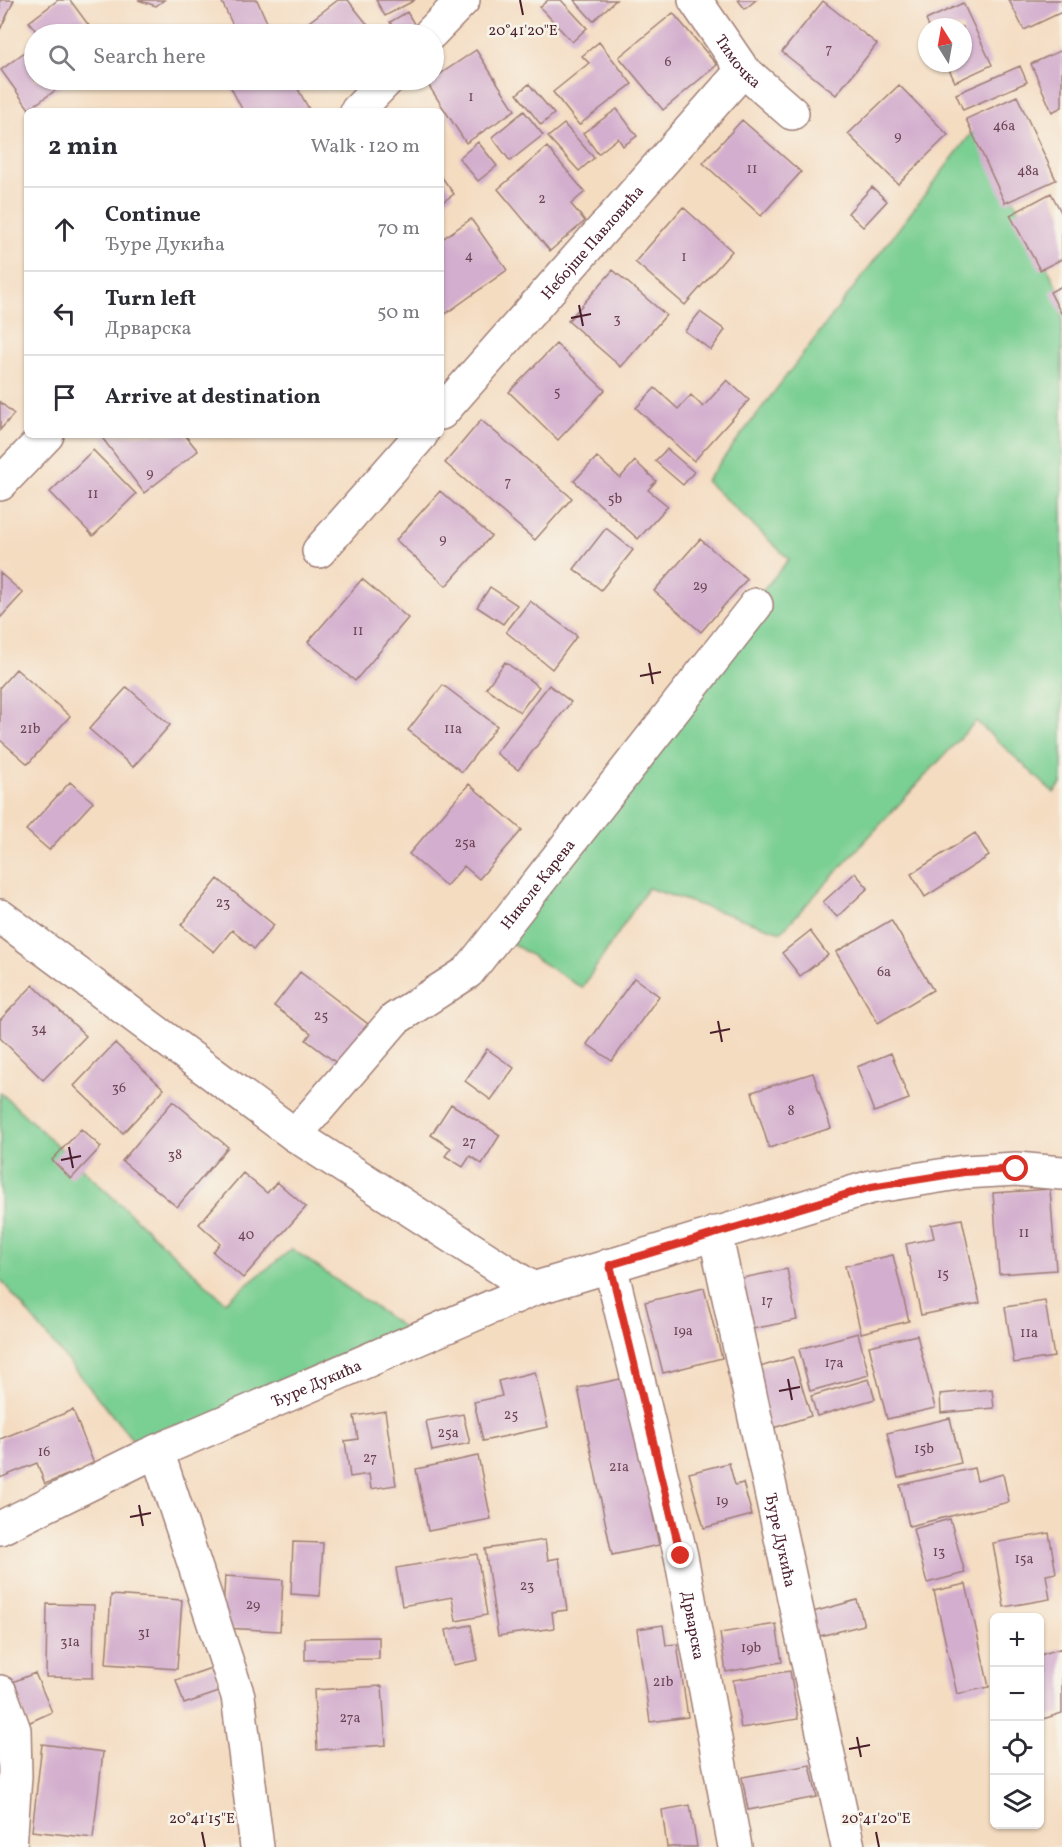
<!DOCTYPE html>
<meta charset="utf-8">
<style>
:root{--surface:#fff;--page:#f2f2f3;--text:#2b2b33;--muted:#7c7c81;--line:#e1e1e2}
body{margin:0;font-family:Vollkorn,serif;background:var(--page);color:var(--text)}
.controls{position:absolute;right:18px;bottom:18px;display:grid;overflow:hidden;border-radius:9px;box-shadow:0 2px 4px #0004}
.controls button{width:54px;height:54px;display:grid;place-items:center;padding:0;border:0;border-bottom:2px solid var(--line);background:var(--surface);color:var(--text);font:30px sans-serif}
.compass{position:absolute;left:918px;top:18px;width:54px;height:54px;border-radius:50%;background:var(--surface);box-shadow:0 2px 4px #0004;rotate:349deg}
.stop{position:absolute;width:18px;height:18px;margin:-14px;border:4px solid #d93025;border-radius:50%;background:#fff}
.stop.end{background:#d93025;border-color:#fff;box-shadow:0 2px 6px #0008}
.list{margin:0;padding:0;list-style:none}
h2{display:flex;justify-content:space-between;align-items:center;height:78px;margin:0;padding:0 24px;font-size:26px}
h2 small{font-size:20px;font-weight:400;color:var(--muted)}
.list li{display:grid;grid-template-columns:39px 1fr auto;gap:18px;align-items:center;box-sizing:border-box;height:84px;padding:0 24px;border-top:2px solid var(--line)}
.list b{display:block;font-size:22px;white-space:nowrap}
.list p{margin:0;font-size:20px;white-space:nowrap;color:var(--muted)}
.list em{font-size:20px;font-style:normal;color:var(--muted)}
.icon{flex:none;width:33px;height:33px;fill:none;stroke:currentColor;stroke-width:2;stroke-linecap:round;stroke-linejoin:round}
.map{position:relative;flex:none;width:1062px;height:1847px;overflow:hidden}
.search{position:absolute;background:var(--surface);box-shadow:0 2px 4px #0004;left:24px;top:24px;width:420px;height:66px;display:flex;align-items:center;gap:15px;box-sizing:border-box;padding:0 21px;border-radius:33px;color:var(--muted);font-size:22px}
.panel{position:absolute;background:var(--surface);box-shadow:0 2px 4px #0004;left:24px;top:108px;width:420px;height:330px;border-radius:9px}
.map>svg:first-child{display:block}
.green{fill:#7acf93;stroke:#62775f;stroke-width:1.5}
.building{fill:#d3aece}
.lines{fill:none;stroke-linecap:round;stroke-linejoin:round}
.minor-casing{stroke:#9f7e76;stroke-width:36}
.minor{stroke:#fff;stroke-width:33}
.route{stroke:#d93025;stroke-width:8}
.ticks{fill:none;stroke:#4a1f2b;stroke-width:2}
.labels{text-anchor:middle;stroke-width:5;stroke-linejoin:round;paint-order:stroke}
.number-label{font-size:14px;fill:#6c4354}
.street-label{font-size:16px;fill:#4a1f2b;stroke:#f7f3e8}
.ticks-label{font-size:15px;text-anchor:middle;fill:#4a1f2b;stroke:#f7f3e8;stroke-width:5;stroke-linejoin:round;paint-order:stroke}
</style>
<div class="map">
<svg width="1062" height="1847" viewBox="0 0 1062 1847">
<rect width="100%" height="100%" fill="#f7f3e8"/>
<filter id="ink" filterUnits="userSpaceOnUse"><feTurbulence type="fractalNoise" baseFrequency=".0167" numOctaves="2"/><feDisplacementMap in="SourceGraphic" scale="12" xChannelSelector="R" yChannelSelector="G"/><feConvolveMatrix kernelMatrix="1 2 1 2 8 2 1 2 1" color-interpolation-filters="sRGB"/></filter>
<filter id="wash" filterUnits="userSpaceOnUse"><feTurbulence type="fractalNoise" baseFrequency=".008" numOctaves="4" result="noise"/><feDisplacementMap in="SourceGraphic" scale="24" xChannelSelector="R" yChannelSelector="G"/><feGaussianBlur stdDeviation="1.35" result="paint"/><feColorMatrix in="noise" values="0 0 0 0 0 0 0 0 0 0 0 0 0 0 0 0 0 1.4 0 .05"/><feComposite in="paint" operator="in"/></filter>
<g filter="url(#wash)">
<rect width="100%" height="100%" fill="#f4dcc1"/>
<path class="green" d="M977,126l85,171v486l-8,10 -78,-72 -195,211 -133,-44 -66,100 -97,-62 304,-367 -83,-78z
M0,1092l225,210 67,-53 125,88 -271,119 -146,-177z"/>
<g id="blocks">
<path class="building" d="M0,0h14l-14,30z
M58,0h12l20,27 -10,7h-42l-9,-12z
M138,0h26l-8,6z
M221,0h36l14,31 -8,3h-26z
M338,0h10l27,34h-82z
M376,0h39l-30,16z
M548,0h13l26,28 -15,14 -32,-35z
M574,0h42l-23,21z
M738,0h18l-11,9z
M1009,0h53v12l-38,18z
M823,1l54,43 -41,51 -54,-43z
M963,3l29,62 -37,17 -9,-19h17v-36h-34l-3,-7z
M407,12l13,22h-23l-7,-12z
M673,13l44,52 -54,45 -44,-53z
M599,42l33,42 -53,41 -26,-33 36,-29 -7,-7z
M34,45v35h36l-41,29 -28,-39z
M476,50l39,60 -49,33 -39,-60z
M1062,50v57l-10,5 -21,-48z
M1020,66l7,16 -64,28 -7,-16z
M239,80h54l17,31h-67l-14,-27z
M324,80h13l-9,6z
M529,84l25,30 -13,11 -24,-31z
M899,85l49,50 -50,49 -50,-50z
M1017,96l39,84 -51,23 -39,-84z
M617,109l20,27 -14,10 -5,-8 -20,16 -15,-21z
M524,111l19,24 -33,26 -18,-24z
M742,120l59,52 -40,44 -58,-53z
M564,124l30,34 -15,13 -31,-34z
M478,142l19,24 -19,15 -19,-23z
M547,147l38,45 -14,12 14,17 -35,30 -52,-62z
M441,176l13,18 -13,9z
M872,187l15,14 -24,26 -15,-14z
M1051,193l11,21v45l-22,11 -30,-55z
M683,207l49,44 -47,54 -50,-43z
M471,219l36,51 -66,47v-77z
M613,270l53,45 -45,52 -53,-46z
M1062,286v29l-12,-23z
M700,312l25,18 -14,20 -26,-19z
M556,344l49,46 -47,50 -49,-48z
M727,380l22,20 -55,61 -58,-53 19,-20 23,21 13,-14 12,12z
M0,402l14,12 -14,16z
M481,420l91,78 -37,42 -90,-77z
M108,435h77l13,16 -54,42 -41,-54z
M667,449l27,23 -11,13 -28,-24z
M93,450l43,44 -43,42 -43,-44z
M597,457l23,21 15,-17 21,20 -8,9 20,16 -30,33 -64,-58z
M440,491l51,45 -45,50 -50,-46z
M606,528l27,22 -32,40 -27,-21z
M700,539l47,40 -46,53 -47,-41z
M0,573l23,20 -23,25z
M362,579l46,39 -53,63 -47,-39z
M490,587l27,18 -14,19 -26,-17z
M530,601l47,35 -25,33 -46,-37z
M505,662l34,25 -19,25 -34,-24z
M16,669l54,47 -42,48 -28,-24v-53z
M443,685l54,41 -35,46 -54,-42z
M549,685l22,17 -53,68 -22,-17z
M127,687l43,38 -37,42 -44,-38z
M70,782l23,20 -44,48 -23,-20z
M469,784l53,46 -43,49 -15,-13 -18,20 -37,-32z
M975,833l14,23 -64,41 -14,-23z
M855,873l13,15 -31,29 -14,-15z
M218,879l56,46 -20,24 -22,-19 -18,22 -33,-27z
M891,920l42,70 -55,33 -42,-71z
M810,931l18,24 -28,21 -18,-23z
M300,972l68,52 -30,40 -32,-24 5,-7 -37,-27z
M634,978l25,18 -47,65 -25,-17z
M33,985l53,51 -43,44 -43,-42v-18z
M115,1043l49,46 -41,44 -49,-47z
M487,1049l27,19 -23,32 -26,-19z
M891,1053l18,46 -35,13 -17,-45z
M813,1073l18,55 -62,20 -17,-56z
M173,1101l55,46 -51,60 -55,-46z
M451,1104l49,31 -18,29 -12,-8 -7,11 -18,-11 6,-8 -20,-13z
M81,1129l20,18 -30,32 -19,-19z
M243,1173l24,20 10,-11 29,25 -63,71 -30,-26 7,-9 -21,-19z
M1050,1189l6,81 -57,4 -6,-81z
M962,1219l18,84 -59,12 -15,-71 28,-6 -3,-13z
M893,1255l16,66 -48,12 -16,-67z
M787,1269l10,51 -50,10 -10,-51z
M704,1288l18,70 -59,15 -18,-71z
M1045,1301l9,56 -40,6 -9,-56z
M858,1333l11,42 -59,16 -11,-42z
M917,1335l18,73 -48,11 -18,-73z
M793,1357l18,59 -44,14 -17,-60z
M535,1372l13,55 -65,14 -9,-39 28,-6 -4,-15z
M625,1378l34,167 -47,10 -34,-167z
M869,1379l6,20 -58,17 -6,-20z
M992,1389l2,19 -53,5 -1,-19z
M73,1410l21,54 -49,20 -8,-21 -37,15v-39z
M385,1411l11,74 -25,4 -2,-15 -19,3 -5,-36 13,-2 -4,-23z
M463,1414l7,29 -38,8 -6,-30z
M950,1418l11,45 -63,15 -11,-45z
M478,1456l13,63 -63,12 -12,-62z
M729,1463l6,22 8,-2 9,32 -48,13 -15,-55z
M974,1468l3,13 26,-7 6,28 -100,24 -9,-41z
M950,1519l15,54 -38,10 -14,-54z
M1049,1533l7,40 -10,2 4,24 -46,8 -11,-64z
M545,1540l3,20 11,-2 8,52 -15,2 2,16 -56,8 -13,-87z
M293,1542l30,1 -3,53 -29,-2z
M477,1554l10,61 -31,6 -4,-24 -50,9 -6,-38z
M225,1576l58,4 -3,51 -58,-3z
M966,1584l23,103 -32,7 -23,-103z
M111,1595l71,5 -5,69 -71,-5z
M857,1600l7,25 -48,12 -7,-24z
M47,1604l47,1 -1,73 -47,-1z
M776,1624l6,38 -56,10 -6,-39z
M471,1625l7,35 -25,5 -7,-35z
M663,1625l3,20 11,-1 11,73 -38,5 -13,-93z
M379,1637v22l-74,1v-22z
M1062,1648v65l-22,7v-65z
M214,1667l8,24 -38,13 -8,-24z
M790,1671l8,48 -57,9 -8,-48z
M35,1673l17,39 -24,11 -18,-40z
M382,1686l4,59 -69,5 -3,-60z
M42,1744l61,8 -10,86 -61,-7z
M810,1765l7,32 -69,13 -6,-33z
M690,1805l7,42h-30l-5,-37z"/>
</g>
</g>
<g filter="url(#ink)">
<use href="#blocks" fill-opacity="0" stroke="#9f7e76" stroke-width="1.5"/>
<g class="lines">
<defs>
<g id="minor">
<path id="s1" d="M695,0l48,70 49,43"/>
<path d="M430,34l33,-34"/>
<path d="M357,111l30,-31"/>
<path id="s2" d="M441,413l302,-343"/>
<path d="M0,484l47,-49"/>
<path d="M319,551l102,-116"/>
<path d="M0,916l295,219 238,154"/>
<path id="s3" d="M295,1135l100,-116 73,-47 288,-367"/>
<path id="s4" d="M715,1233l133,614"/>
<path id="s5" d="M610,1265l71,291 54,291"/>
<path d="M157,1451l81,245 19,151"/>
<path id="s6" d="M0,1528l146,-72 387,-167 338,-102 93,-15 52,-3 46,4"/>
<path d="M0,1692l14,38 1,46 -5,71"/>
</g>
</defs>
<use href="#minor" class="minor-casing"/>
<use href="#minor" class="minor"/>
</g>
</g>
<g class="lines" filter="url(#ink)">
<path class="route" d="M681,1556l-71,-291 261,-78 93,-15 52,-3"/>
</g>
<path class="ticks" d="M520,0l3,15M579,305l4,21M571,318l20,-4M649,663l4,21M640,676l21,-4M718,1021l4,21M710,1033l20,-4M69,1147l4,21M61,1160l20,-4M788,1379l4,21M779,1391l21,-4M139,1505l4,21M130,1517l21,-4M857,1737l4,20M849,1749l21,-4M202,1832l3,15M876,1832l3,15"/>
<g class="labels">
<g class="number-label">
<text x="829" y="53">7</text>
<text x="668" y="66">6</text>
<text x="471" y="101">1</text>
<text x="1004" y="130">46a</text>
<text x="898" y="140">9</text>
<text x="752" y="173">11</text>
<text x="1028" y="175">48a</text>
<text x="542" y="203">2</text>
<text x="469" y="260">4</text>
<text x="684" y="261">1</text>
<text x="617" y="323">3</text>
<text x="557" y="396">5</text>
<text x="150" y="477">9</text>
<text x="508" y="486">7</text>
<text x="93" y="498">11</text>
<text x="615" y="503">5b</text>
<text x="443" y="543">9</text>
<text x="700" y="590">29</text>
<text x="358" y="635">11</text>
<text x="30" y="733">21b</text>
<text x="453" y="733">11a</text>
<text x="465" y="847">25a</text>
<text x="223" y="907">23</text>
<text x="884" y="976">6a</text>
<text x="321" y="1020">25</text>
<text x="39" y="1033">34</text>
<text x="119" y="1092">36</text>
<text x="791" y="1115">8</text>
<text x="469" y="1146">27</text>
<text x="175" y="1159">38</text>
<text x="1024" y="1237">11</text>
<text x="246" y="1239">40</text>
<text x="943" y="1278">15</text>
<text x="767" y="1305">17</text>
<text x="683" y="1335">19a</text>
<text x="1029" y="1337">11a</text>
<text x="834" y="1367">17a</text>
<text x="511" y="1419">25</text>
<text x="448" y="1437">25a</text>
<text x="924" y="1453">15b</text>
<text x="44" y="1456">16</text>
<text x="370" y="1462">27</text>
<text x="619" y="1471">21a</text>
<text x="722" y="1505">19</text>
<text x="939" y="1556">13</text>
<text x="1024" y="1563">15a</text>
<text x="527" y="1590">23</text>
<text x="253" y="1609">29</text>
<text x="144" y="1637">31</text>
<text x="70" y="1646">31a</text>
<text x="751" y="1652">19b</text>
<text x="663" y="1686">21b</text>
<text x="350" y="1722">27a</text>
</g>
<g class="street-label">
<text dy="6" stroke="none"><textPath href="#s1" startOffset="75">Тимочка</textPath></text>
<text dy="6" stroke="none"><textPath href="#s2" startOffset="228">Небојше Павловића</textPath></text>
<text dy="6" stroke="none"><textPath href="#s3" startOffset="352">Николе Карева</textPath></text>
<text dy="6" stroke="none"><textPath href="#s6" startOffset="348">Ђуре Дукића</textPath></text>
<text dy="6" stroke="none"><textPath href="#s4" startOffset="314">Ђуре Дукића</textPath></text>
<text dy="6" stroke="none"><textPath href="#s5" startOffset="370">Дрварска</textPath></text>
</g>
</g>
<g class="ticks-label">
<text x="523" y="35">20°41'20"E</text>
<text x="202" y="1823">20°41'15"E</text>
<text x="876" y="1823">20°41'20"E</text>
</g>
</svg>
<div class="controls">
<button>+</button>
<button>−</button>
<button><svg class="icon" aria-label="locate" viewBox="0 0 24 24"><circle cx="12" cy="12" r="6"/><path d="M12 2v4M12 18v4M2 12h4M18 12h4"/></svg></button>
<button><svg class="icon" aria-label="layers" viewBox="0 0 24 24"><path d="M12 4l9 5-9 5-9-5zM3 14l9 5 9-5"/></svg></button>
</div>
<svg class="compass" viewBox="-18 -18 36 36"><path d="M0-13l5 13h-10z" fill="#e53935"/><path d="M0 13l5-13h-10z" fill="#7c7c81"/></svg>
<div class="stop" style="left:1016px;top:1169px"></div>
<div class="stop end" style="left:681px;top:1556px"></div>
<div class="search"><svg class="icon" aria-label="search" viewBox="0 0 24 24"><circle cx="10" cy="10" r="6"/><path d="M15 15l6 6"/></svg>Search here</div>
<section class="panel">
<h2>2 min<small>Walk · 120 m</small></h2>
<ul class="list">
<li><svg class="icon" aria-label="ahead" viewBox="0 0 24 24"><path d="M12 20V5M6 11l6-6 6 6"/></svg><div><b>Continue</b><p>Ђуре Дукића</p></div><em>70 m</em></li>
<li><svg class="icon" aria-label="left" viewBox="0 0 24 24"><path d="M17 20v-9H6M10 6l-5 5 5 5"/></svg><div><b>Turn left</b><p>Дрварска</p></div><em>50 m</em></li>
<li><svg class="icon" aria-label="arrive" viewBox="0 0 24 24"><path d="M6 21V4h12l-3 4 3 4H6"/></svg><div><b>Arrive at destination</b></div></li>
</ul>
</section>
</div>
